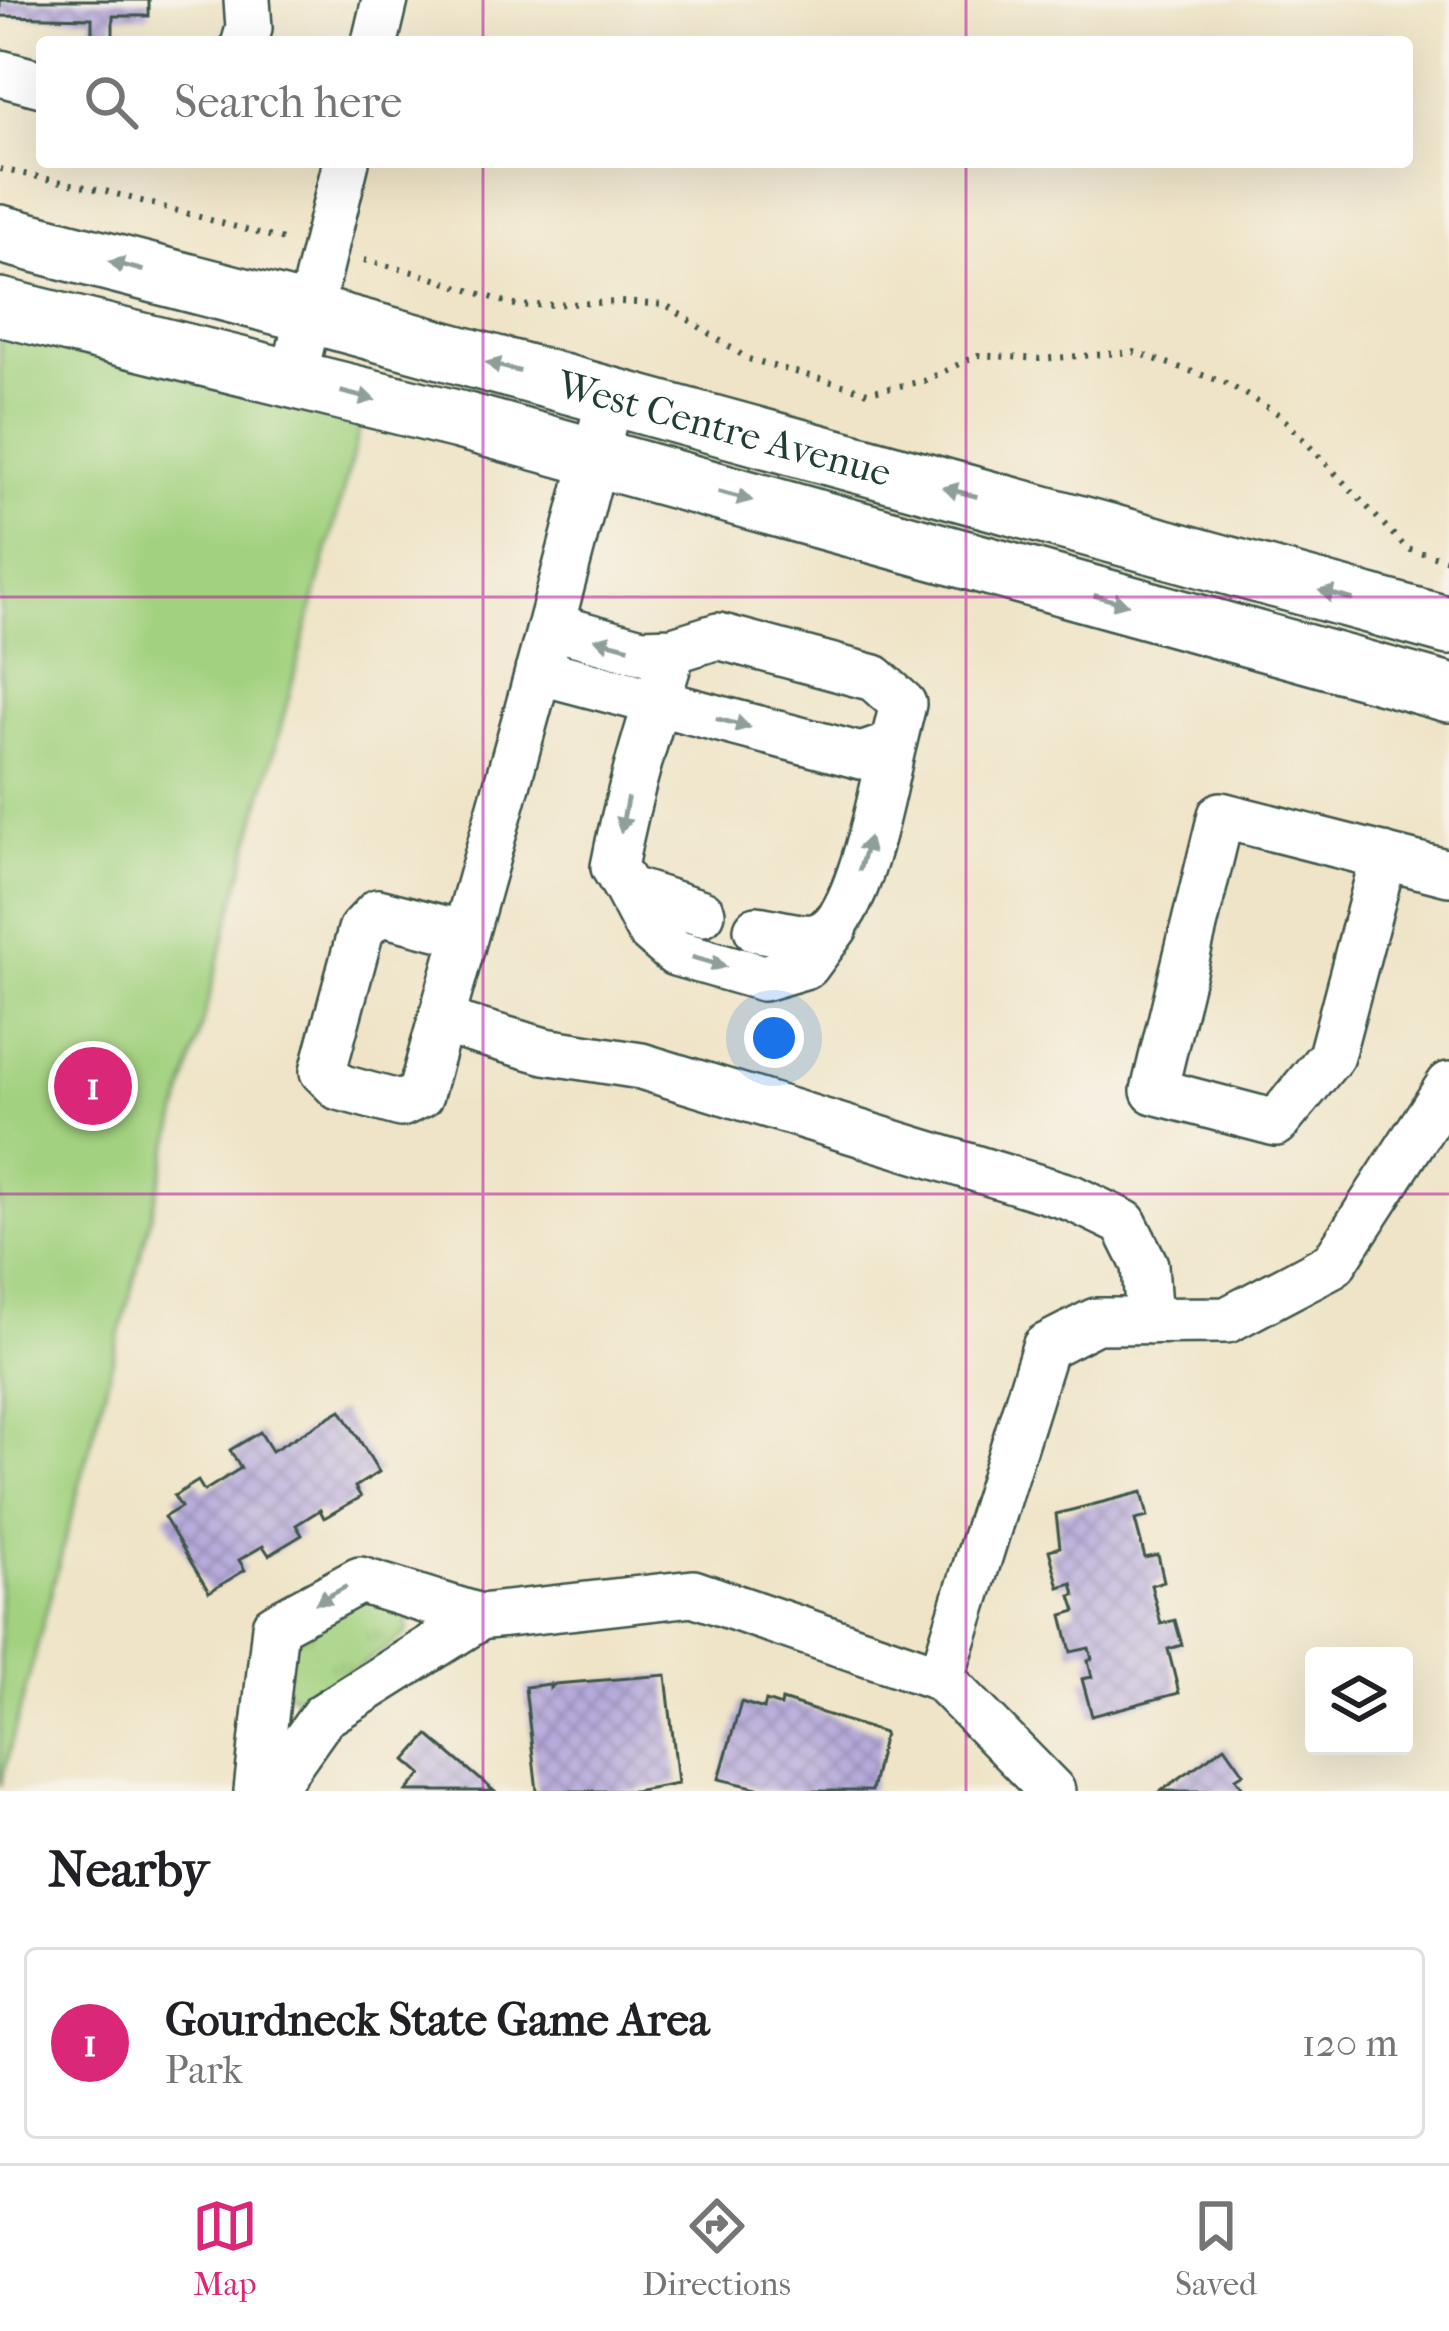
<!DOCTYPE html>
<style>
:root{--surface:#fff;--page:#f2f2f2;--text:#202124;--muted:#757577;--line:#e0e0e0;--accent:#db2777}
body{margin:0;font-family:"IM FELL French Canon",serif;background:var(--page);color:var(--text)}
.controls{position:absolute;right:36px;bottom:36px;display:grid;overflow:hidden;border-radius:12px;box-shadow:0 12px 48px #0002}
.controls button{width:108px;height:108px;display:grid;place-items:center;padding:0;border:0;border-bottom:3px solid var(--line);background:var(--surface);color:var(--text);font:60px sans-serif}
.you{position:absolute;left:774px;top:1038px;width:42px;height:42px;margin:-30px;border:9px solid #fff;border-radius:50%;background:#1a73e8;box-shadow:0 0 0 18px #1a73e833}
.badge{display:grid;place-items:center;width:78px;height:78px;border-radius:50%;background:var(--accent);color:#fff;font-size:39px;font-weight:700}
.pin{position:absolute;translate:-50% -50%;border:6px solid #fff;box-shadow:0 3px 12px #0006}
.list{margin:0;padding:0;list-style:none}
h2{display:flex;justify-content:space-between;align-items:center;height:156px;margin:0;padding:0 48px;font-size:51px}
h2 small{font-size:39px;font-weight:400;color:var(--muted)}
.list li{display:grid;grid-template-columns:78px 1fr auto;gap:36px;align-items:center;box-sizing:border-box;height:192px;margin:0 24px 24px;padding:0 24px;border:3px solid var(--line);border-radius:12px}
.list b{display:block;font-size:45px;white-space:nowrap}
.list p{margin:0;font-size:39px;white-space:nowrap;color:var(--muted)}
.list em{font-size:39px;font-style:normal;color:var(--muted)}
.icon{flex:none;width:66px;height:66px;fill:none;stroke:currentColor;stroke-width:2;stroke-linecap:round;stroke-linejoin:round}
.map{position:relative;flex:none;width:1449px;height:1791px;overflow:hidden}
.search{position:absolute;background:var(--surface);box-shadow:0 12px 48px #0002;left:36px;right:36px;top:36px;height:132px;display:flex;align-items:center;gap:30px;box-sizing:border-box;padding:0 42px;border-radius:12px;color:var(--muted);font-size:45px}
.sheet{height:372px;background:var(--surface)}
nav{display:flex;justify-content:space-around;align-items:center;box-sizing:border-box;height:168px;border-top:3px solid var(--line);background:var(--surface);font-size:33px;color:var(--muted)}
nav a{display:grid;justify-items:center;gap:6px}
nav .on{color:var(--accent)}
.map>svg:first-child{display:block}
.grass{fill:url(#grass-tufts);stroke:#60875a;stroke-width:3}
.green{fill:#a2d17f;stroke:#60875a;stroke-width:3}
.building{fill:url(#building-cross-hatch)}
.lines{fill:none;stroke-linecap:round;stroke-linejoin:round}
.minor-casing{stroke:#3e564a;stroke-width:50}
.major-casing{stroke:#3e564a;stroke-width:62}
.path{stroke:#3e564a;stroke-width:6;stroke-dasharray:3 9;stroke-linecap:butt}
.minor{stroke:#fff;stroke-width:45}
.major{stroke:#fff;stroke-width:57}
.oneway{fill:#8f9e9a}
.grid{fill:none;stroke:#b5179e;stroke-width:3;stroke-opacity:0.55}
.labels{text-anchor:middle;stroke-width:9;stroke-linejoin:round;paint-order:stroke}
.street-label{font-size:39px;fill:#1f3d34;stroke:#f7f3e8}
</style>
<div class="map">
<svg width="1449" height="1791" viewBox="0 0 1449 1791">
<defs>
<pattern id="grass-tufts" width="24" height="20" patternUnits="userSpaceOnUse" patternTransform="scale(3)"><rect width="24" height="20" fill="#a2d17f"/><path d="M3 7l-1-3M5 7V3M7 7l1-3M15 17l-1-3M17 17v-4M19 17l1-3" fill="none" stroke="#8bb46e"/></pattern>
<pattern id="building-cross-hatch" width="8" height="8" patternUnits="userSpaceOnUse" patternTransform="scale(3)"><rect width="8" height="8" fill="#b7aadc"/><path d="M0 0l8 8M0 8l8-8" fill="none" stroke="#948cb3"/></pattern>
</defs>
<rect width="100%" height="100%" fill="#f7f3e8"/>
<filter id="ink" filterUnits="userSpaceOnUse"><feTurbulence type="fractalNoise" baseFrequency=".00833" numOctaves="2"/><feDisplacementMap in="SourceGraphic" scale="24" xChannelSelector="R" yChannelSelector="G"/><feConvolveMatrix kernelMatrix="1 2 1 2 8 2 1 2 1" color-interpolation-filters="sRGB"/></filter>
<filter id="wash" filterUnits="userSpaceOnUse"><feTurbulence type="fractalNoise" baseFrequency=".004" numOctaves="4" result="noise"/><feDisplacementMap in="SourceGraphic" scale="48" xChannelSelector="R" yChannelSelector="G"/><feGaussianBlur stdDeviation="2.7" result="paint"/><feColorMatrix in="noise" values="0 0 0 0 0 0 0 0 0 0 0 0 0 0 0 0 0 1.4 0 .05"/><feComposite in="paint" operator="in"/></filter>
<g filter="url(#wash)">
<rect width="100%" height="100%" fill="#efe4c7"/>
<path class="grass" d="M353,1595l55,18 -1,21 -94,64c-13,4 -19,0 -29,-9l1,-49z"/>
<path class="green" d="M0,284l63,9 308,93 -371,1400z"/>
<g id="blocks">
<path class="building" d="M0,0h149v16h-36v26h-21v-24l-92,-2z
M341,1410l38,62 -24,15 6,10 -37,21 -4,-8 -24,15 6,10 -33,20 -6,-9 -24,14 6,10 -36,22 -45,-75 17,-10 -7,-11 24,-15 6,10 37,-23 -11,-18 30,-18 12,19z
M1142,1492l6,25 -13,3 10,38 13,-3 6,26 -13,4 10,39 14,-4 7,25 -14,4 11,44 -87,23 -10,-37 10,-2 -4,-17 4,-1 -3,-11 -18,4 -9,-37 14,-4 -5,-15 4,-1 -3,-12 -13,4 -10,-37 11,-3 -4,-33z
M666,1675l12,108 -44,8h-97l-12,-104 25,-3v4l5,-4z
M782,1700l102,33 -13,58h-101l-51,-12 22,-77 23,7 2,-8 15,5z
M428,1735l66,56h-87l15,-17 -16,-14z
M1225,1746l19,27 -8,5 9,13h-84z"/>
</g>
</g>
<g filter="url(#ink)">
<use href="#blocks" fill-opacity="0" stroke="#3e564a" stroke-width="3"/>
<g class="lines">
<defs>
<path id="minor" d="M245,42l4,-14 -2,-28
M375,42l10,-42
M0,73l42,11
M293,379l53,-217
M551,626l90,25 32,-1
M538,671l323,85 32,-11 10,-41 -29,-26 -156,-42 -45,14c-23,72 -45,143 -59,217l13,22 75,24
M1384,856l-53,200 -55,67 -122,-32 67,-276 228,58
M627,889l21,40 27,24 88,25 44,-13 28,-38
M757,929c17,2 40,10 56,8 47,-7 69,-150 80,-192
M465,934l-87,-22 -17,18 -38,141 16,16 62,17 19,-9c65,-232 132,-464 190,-699
M441,1021l104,30 96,15 431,132 52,25 21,42 4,56
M941,1678l104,-331 51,-26 131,-1 106,-56 116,-179
M257,1791l18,-165 85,-46 120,37
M270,1791l53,-75 157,-99 213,-24 248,85 111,113"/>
<g id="major">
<path id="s1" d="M0,234l310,80 1139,312"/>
<path d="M0,307l459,113 990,273"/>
</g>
</defs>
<use href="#minor" class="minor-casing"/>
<use href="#major" class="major-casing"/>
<path class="path" d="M0,169l105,22 182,50
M364,260l53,13 101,33 103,-4 45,3 82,54 120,33 56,-11 54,-26 62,4 94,-7 92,31 54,32 127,134 42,11"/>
<use href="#minor" class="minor"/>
<use href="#major" class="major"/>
</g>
<defs><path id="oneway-solid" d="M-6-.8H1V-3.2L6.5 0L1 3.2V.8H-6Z" transform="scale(3)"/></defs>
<g class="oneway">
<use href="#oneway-solid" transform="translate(126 266) rotate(-165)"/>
<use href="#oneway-solid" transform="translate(503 367) rotate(-165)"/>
<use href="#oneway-solid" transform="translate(358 396) rotate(14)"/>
<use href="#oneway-solid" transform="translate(960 492) rotate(-165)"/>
<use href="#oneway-solid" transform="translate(735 496) rotate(15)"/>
<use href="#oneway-solid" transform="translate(1336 595) rotate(-165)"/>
<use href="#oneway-solid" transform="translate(1111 600) rotate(15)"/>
<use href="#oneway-solid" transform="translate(612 643) rotate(-165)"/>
<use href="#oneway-solid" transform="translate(733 723) rotate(15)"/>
<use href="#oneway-solid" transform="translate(624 815) rotate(101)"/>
<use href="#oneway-solid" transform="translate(864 854) rotate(-74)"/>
<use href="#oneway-solid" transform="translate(709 962) rotate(16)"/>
<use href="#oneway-solid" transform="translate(331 1595) rotate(151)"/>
</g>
</g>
<path class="grid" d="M483,0v42M966,0v42M483,162v1629M966,162v1629M0,597h1449M0,1194h1449"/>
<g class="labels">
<g class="street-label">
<text dy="14" stroke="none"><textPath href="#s1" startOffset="750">West Centre Avenue</textPath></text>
</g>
</g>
</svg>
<div class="controls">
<button><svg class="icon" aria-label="layers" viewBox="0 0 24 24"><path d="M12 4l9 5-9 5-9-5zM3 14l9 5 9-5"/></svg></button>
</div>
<div class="you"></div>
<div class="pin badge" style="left:93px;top:1086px">1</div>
<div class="search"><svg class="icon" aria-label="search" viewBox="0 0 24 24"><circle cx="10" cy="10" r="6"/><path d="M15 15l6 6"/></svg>Search here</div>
</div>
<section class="sheet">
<h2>Nearby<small></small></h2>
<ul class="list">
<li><span class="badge">1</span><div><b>Gourdneck State Game Area</b><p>Park</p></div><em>120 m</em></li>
</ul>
</section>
<nav>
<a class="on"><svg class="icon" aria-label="map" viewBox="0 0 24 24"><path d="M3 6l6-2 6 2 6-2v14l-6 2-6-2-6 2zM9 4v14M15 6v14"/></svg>Map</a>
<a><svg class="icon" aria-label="directions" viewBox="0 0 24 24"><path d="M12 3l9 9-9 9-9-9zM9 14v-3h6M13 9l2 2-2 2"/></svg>Directions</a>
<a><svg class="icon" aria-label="saved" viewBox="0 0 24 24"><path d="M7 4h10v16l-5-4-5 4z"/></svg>Saved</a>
</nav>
